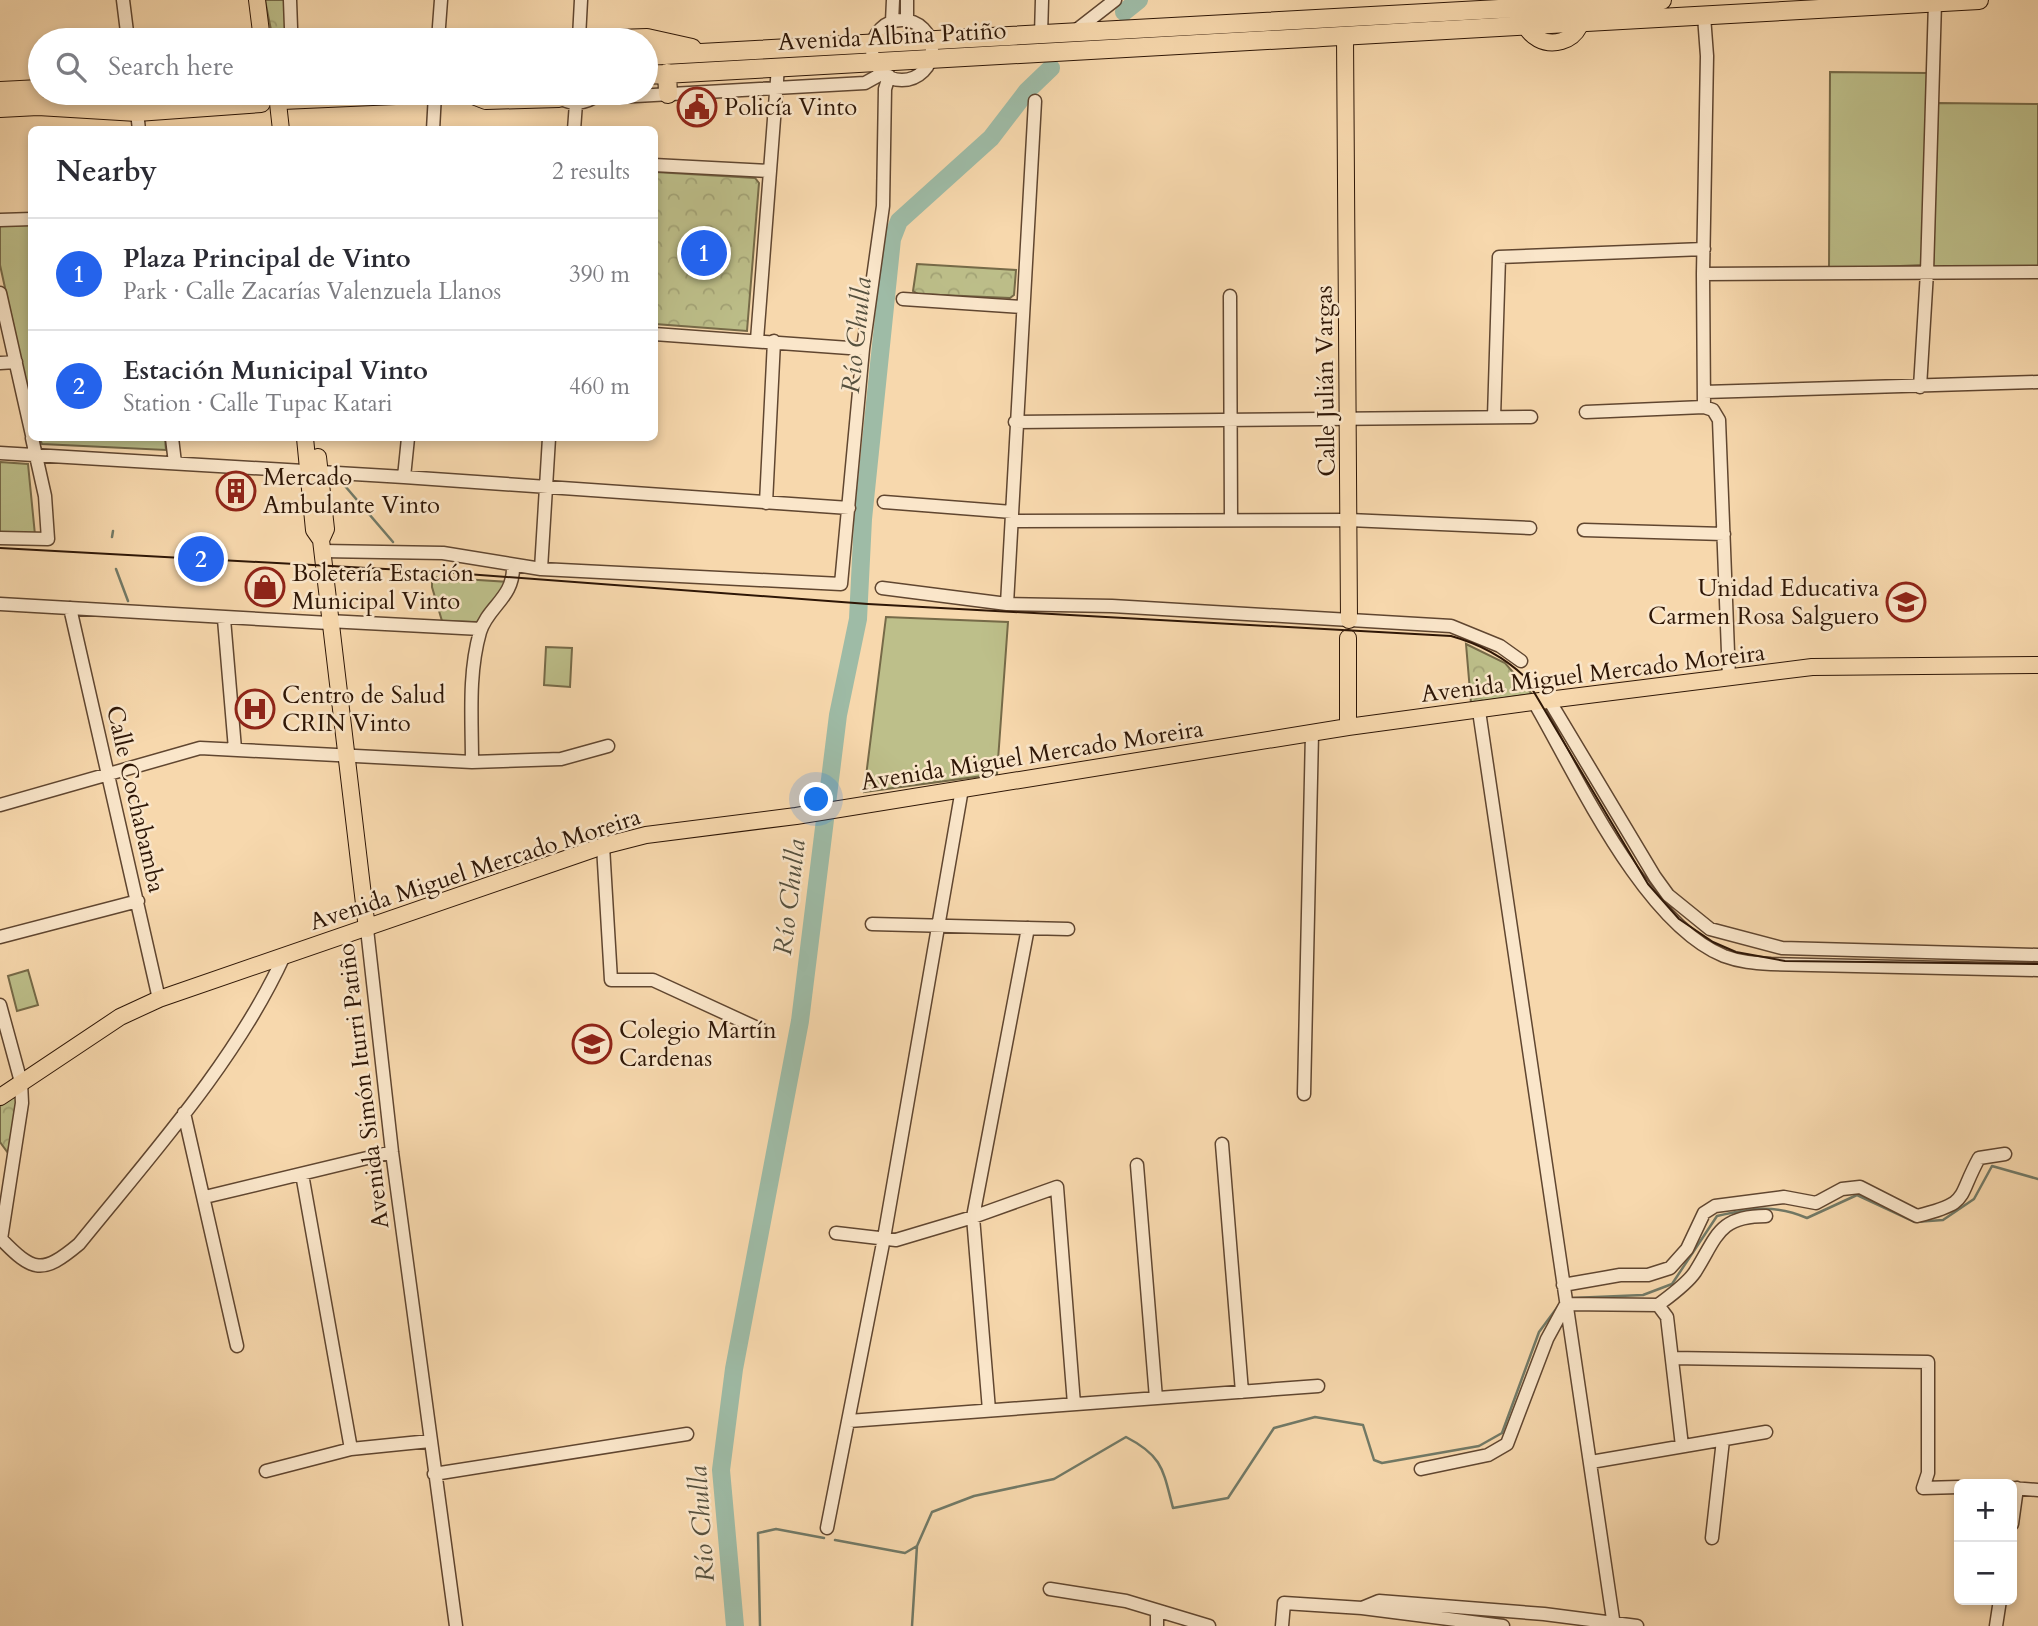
<!DOCTYPE html>
<meta charset="utf-8">
<style>
:root{--surface:#fff;--page:#f2f2f3;--text:#2b2b33;--muted:#7c7c81;--line:#e1e1e2;--accent:#2563eb}
body{margin:0;font-family:Cardo,serif;background:var(--page);color:var(--text)}
.controls{position:absolute;right:21px;bottom:21px;display:grid;overflow:hidden;border-radius:10px;box-shadow:0 4px 10px #0003}
.controls button{width:63px;height:63px;display:grid;place-items:center;padding:0;border:0;border-bottom:2px solid var(--line);background:var(--surface);color:var(--text);font:35px sans-serif}
.you{position:absolute;left:817px;top:800px;width:24px;height:24px;margin:-18px;border:5px solid #fff;border-radius:50%;background:#1a73e8;box-shadow:0 0 0 10px #1a73e833}
.badge{display:grid;place-items:center;width:46px;height:46px;border-radius:50%;background:var(--accent);color:#fff;font-size:23px;font-weight:700}
.pin{position:absolute;translate:-50% -50%;border:4px solid #fff;box-shadow:0 2px 7px #0006}
.list{margin:0;padding:0;list-style:none}
h2{display:flex;justify-content:space-between;align-items:center;height:91px;margin:0;padding:0 28px;font-size:30px}
h2 small{font-size:23px;font-weight:400;color:var(--muted)}
.list li{display:grid;grid-template-columns:46px 1fr auto;gap:21px;align-items:center;box-sizing:border-box;height:112px;padding:0 28px;border-top:2px solid var(--line)}
.list b{display:block;font-size:26px;white-space:nowrap}
.list p{margin:0;font-size:23px;white-space:nowrap;color:var(--muted)}
.list em{font-size:23px;font-style:normal;color:var(--muted)}
.icon{flex:none;width:38px;height:38px;fill:none;stroke:currentColor;stroke-width:2;stroke-linecap:round;stroke-linejoin:round}
.map{position:relative;flex:none;width:2038px;height:1626px;overflow:hidden}
.search{position:absolute;background:var(--surface);box-shadow:0 4px 10px #0003;left:28px;top:28px;width:630px;height:77px;display:flex;align-items:center;gap:18px;box-sizing:border-box;padding:0 24px;border-radius:38px;color:var(--muted);font-size:26px}
.panel{position:absolute;background:var(--surface);box-shadow:0 4px 10px #0003;left:28px;top:126px;width:630px;height:315px;border-radius:10px}
.map>svg:first-child{display:block}
.grass{fill:#bdbf8a;stroke:#766a48;stroke-width:2}
.park{fill:url(#park-crowns);stroke:#766a48;stroke-width:2}
.lines{fill:none;stroke-linecap:round;stroke-linejoin:round}
.stream{stroke:#717966;stroke-width:2.5}
.river{stroke:#9ebba6;stroke-width:18}
.minor-casing{stroke:#604630;stroke-width:15}
.major-casing{stroke:#2e1606;stroke-width:18}
.highway-casing{stroke:#2e1606;stroke-width:20}
.minor{stroke:#fae6ca;stroke-width:12}
.major{stroke:#f7d8ad;stroke-width:16}
.highway{stroke:#f7d8ad;stroke-width:18}
.tram{stroke:#2e1606;stroke-width:2}
.labels{text-anchor:middle;stroke-width:5;stroke-linejoin:round;paint-order:stroke}
.street-label{font-size:24px;fill:#2e1606;stroke:#fae6ca}
.poi-label{font-size:24px;fill:#2e1606;stroke:#fae6ca;text-anchor:start}
.water-label{font-size:26px;font-style:italic;fill:#55503e;stroke:#fae6ca}
</style>
<div class="map">
<svg width="2038" height="1626" viewBox="0 0 2038 1626">
<defs>
<pattern id="park-crowns" width="20" height="18" patternUnits="userSpaceOnUse" patternTransform="scale(1.75)"><rect width="20" height="18" fill="#bdbf8a"/><path d="M2 6a3 3 0 1 1 6 0M12 15a3 3 0 1 1 6 0" fill="none" stroke="#a3a376"/></pattern>
</defs>
<rect width="100%" height="100%" fill="#f7d8ad"/>
<filter id="stains"><feTurbulence type="fractalNoise" baseFrequency=".00286" numOctaves="4"/><feColorMatrix values="0 0 0 0 .2 0 0 0 0 .09 0 0 0 0 .02 0 0 0 .5 -.17"/></filter>
<radialGradient id="worn" r=".72"><stop offset=".6" stop-color="#630" stop-opacity="0"/><stop offset="1" stop-color="#630" stop-opacity=".3"/></radialGradient>
<path class="grass" d="M1830,72l97,1 -3,192 -95,4z
M1938,103l100,1v164h-105z
M31,222v184l-31,-141v-41z
M39,438h126l1,12 -124,-6z
M0,462l28,2 7,71 -35,-2z
M432,577l77,5 -32,40 -35,-1 -10,-34z
M886,617l122,5 -11,152 -133,18z
M546,647l26,1 -2,39 -26,-2z
M28,970l10,35 -21,6 -9,-35z"/>
<path class="park" d="M265,0h22l1,40h-15z
M67,93h146c-59,9 -115,9 -174,5z
M655,172l100,6 4,5 -12,148 -92,-7z
M917,264l99,6 -2,25 -4,3 -92,-4 -5,-3z
M1466,644l39,19 27,31 -61,9z
M15,1096l2,4 -9,53 -8,-11v-36z"/>
<g class="lines">
<path class="stream" d="M345,486l48,56
M112,537l1,-6
M116,569l12,32
M1572,1298l71,-3 29,-11 45,-68c34,-8 57,-12 90,2l50,-23 58,27 28,-2 31,-21 18,-33 46,13
M835,1540l70,13 12,-7 15,-34 42,-16 80,-17 72,-42c37,19 37,33 47,71l55,-10 46,-70 41,-11 48,8 11,35 8,3 97,-17 23,-13 37,-101 23,-31
M760,1626l-2,-93 18,-4 48,9
M912,1626l5,-80"/>
<path class="river" d="M1124,12l15,-12
M735,1626l-14,-156 13,-101 66,-348 38,-306 20,-96 5,-100 29,-280 7,-18 92,-83 36,-47 24,-23"/>
<defs>
<path id="minor" d="M123,0l5,40
M290,0l1,28
M1704,16l3,40 -4,218 1,133 9,3 6,10 10,258
M907,20v-20
M872 50a30 30 0 1 1 60 0a30 30 0 1 1-60 0Z
M892,22l1,-22
M1074,32l41,-32
M1041,35l1,-35
M579,38l2,-38
M438,40l3,-40
M554,93c13,14 32,12 46,0
M599,94l19,3 247,-14 18,-10
M137,112l2,18
M433,130l2,-36
M574,130l2,-27
M654,165l116,6
M0,220l32,-1
M1703,274l335,-2
M0,293l32,142
M1230,296l1,224
M903,299l119,8
M654,334l209,15
M757,340l21,-273
M0,363l16,-1
M1920,387l7,-115 8,-270
M1704,392l334,-10
M1586,412l118,-5
M1494,417l5,-160 205,-8
M1015,422l516,-5
M172,438l3,25
M0,453l404,24 445,31
M404,477l4,-39
M884,502l128,10
M766,503l8,-162
M1013,521l336,-1 181,8
M1584,530l140,4
M0,538l48,1 -3,-43 -13,-58
M322,551l121,2 98,16 300,15 22,-235 20,-143 2,-117 4,-13
M541,569l8,-131
M882,588l125,16 105,2 339,20 49,20 21,15
M0,604l329,19
M1007,604l28,-503
M70,608l89,391
M224,619l11,130
M328,621l153,8
M1549,700l106,177 13,18 42,34 72,19 256,7
M1534,702c43,74 109,221 190,254 16,6 30,7 47,8l267,6
M1479,711l135,915
M472,762c0,-43 -4,-88 8,-130 8,-26 34,-34 33,-66
M0,805l200,-57 272,14 89,-3 47,-13
M603,846l8,134h42l113,52
M872,924l196,5
M367,929l25,223 64,474
M0,937l138,-36
M0,1005l21,77 1,21 -21,136c32,33 41,36 78,5 72,-89 157,-183 205,-288
M1304,1094l8,-361
M184,1113l53,233
M1222,1144l20,248
M1137,1165l19,233
M302,1174l49,275
M205,1197l187,-45
M836,1233l60,7 77,-23 84,-30 17,217
M1563,1285l57,-10h28l22,-7 17,-19 17,-36 11,-7 69,-9 32,6 26,-14 18,-2 57,29c54,-14 39,-16 62,-58l26,-4
M1658,1305c12,-9 29,-21 37,-33 22,-35 23,-56 71,-56
M1672,1358l256,4v111l-5,15 36,-1
M989,1410l-16,-193 55,-289
M849,1421l469,-35
M1591,1462l175,-30
M1421,1469l67,-14 19,-11 40,-105 19,-35 92,1 9,12 15,129
M266,1471l85,-22 79,-8
M434,1474l253,-40
M2012,1488l26,2
M2012,1524l5,-36
M827,1528l57,-290 78,-449
M1712,1538l11,-98
M1050,1589l76,12 83,25
M1362,1608l17,-7 165,13 93,12
M1157,1626v-15
M1282,1626l2,-23 78,5 141,18
M1996,1626l4,-26"/>
<path id="major" d="M257,0l5,40
M1522,17c12,44 74,26 57,-17
M1345,36l4,584
M278,103l3,27
M305,438l9,92 7,10 46,389
M318,457l8,72 -5,11
M1348,638v89
M0,1097l120,-80 39,-18 444,-153 43,-11 150,-19 552,-89 192,-26 272,-34 226,-2"/>
<path id="highway" d="M588,40l59,-2 45,10
M646,56l1016,-56
M667,73l1,21
M646,75l1333,-75
M0,91l40,-2
M468,93l18,7 73,-2
M282,100l159,-7
M0,108l38,-2 99,6 124,-9"/>
</defs>
<use href="#minor" class="minor-casing"/>
<use href="#major" class="major-casing"/>
<use href="#highway" class="highway-casing"/>
<use href="#minor" class="minor"/>
<use href="#major" class="major"/>
<use href="#highway" class="highway"/>
<path class="tram" d="M0,548l440,24 428,32 583,32c29,8 52,20 74,41l123,207 31,35 34,23 23,10 49,9 253,3"/>
</g>
<defs>
<symbol id="civic-ring" viewBox="-11 -11 22 22"><circle r="9.5" fill="#fae6ca" stroke="#8f2418" stroke-width="1.5"/><path d="M-.6-6.5H3V-4.5H.6V-3L4-1V1h2V6H-6V1h2V-1L-.6-3ZM-1.2 2.5V6h2.4V2.5Z" fill="#8f2418"/></symbol>
<symbol id="building-ring" viewBox="-11 -11 22 22"><circle r="9.5" fill="#fae6ca" stroke="#8f2418" stroke-width="1.5"/><path d="M-4-6H4V6H1V3H-1V6H-4ZM-2.5-4.3h1.7v1.8h-1.7ZM.8-4.3h1.7v1.8H.8ZM-2.5-1h1.7V.8h-1.7ZM.8-1h1.7V.8H.8Z" fill="#8f2418"/></symbol>
<symbol id="shop-ring" viewBox="-11 -11 22 22"><circle r="9.5" fill="#fae6ca" stroke="#8f2418" stroke-width="1.5"/><path d="M-5-2.5h2.3a2.7 3.5 0 0 1 5.4 0H5L5.5 6h-11ZM-1.5-2.5h3a1.5 2.3 0 0 0-3 0Z" fill="#8f2418"/></symbol>
<symbol id="school-ring" viewBox="-11 -11 22 22"><circle r="9.5" fill="#fae6ca" stroke="#8f2418" stroke-width="1.5"/><path d="M0-5L7-2L0 1L-7-2ZM-4 1L0 2.5L4 1V4Q0 6-4 4Z" fill="#8f2418"/></symbol>
<symbol id="hospital-ring" viewBox="-11 -11 22 22"><circle r="9.5" fill="#fae6ca" stroke="#8f2418" stroke-width="1.5"/><path d="M-5-5h3v3.5h4V-5h3V5h-3V1.5h-4V5h-3Z" fill="#8f2418"/></symbol>
</defs>
<g fill-rule="evenodd">
<use href="#civic-ring" x="675" y="85" width="44" height="44"/>
<use href="#building-ring" x="214" y="469" width="44" height="44"/>
<use href="#shop-ring" x="243" y="565" width="44" height="44"/>
<use href="#school-ring" x="1884" y="580" width="44" height="44"/>
<use href="#hospital-ring" x="233" y="687" width="44" height="44"/>
<use href="#school-ring" x="570" y="1022" width="44" height="44"/>
</g>
<g class="labels">
<g class="street-label">
<text transform="translate(892 36) rotate(-3)" y="8">Avenida Albina Patiño</text>
<text transform="translate(1325 381) rotate(-91)" y="8">Calle Julián Vargas</text>
<text transform="translate(1593 673) rotate(-7)" y="8">Avenida Miguel Mercado Moreira</text>
<text transform="translate(1032 755) rotate(-9)" y="8">Avenida Miguel Mercado Moreira</text>
<text transform="translate(136 799) rotate(77)" y="8">Calle Cochabamba</text>
<text transform="translate(475 869) rotate(-18)" y="8">Avenida Miguel Mercado Moreira</text>
<text transform="translate(363 1086) rotate(-97)" y="8">Avenida Simón Iturri Patiño</text>
</g>
<g class="poi-label">
<text x="724" y="115">Policía Vinto</text>
<text x="263" y="485">Mercado<tspan x="263" dy="28">Ambulante Vinto</tspan></text>
<text x="292" y="581">Boletería Estación<tspan x="292" dy="28">Municipal Vinto</tspan></text>
<text x="1879" y="596" text-anchor="end">Unidad Educativa<tspan x="1879" dy="28">Carmen Rosa Salguero</tspan></text>
<text x="282" y="703">Centro de Salud<tspan x="282" dy="28">CRIN Vinto</tspan></text>
<text x="619" y="1038">Colegio Martín<tspan x="619" dy="28">Cardenas</tspan></text>
</g>
<g class="water-label">
<text transform="translate(856 335) rotate(-84)" y="9">Río Chulla</text>
<text transform="translate(789 897) rotate(-83)" y="9">Río Chulla</text>
<text transform="translate(701 1524) rotate(-94)" y="9">Río Chulla</text>
</g>
</g>
<rect width="100%" height="100%" filter="url(#stains)"/>
<rect width="100%" height="100%" fill="url(#worn)"/>
</svg>
<div class="controls">
<button>+</button>
<button>−</button>
</div>
<div class="you"></div>
<div class="pin badge" style="left:704px;top:253px">1</div>
<div class="pin badge" style="left:201px;top:559px">2</div>
<div class="search"><svg class="icon" aria-label="search" viewBox="0 0 24 24"><circle cx="10" cy="10" r="6"/><path d="M15 15l6 6"/></svg>Search here</div>
<section class="panel">
<h2>Nearby<small>2 results</small></h2>
<ul class="list">
<li><span class="badge">1</span><div><b>Plaza Principal de Vinto</b><p>Park · Calle Zacarías Valenzuela Llanos</p></div><em>390 m</em></li>
<li><span class="badge">2</span><div><b>Estación Municipal Vinto</b><p>Station · Calle Tupac Katari</p></div><em>460 m</em></li>
</ul>
</section>
</div>
